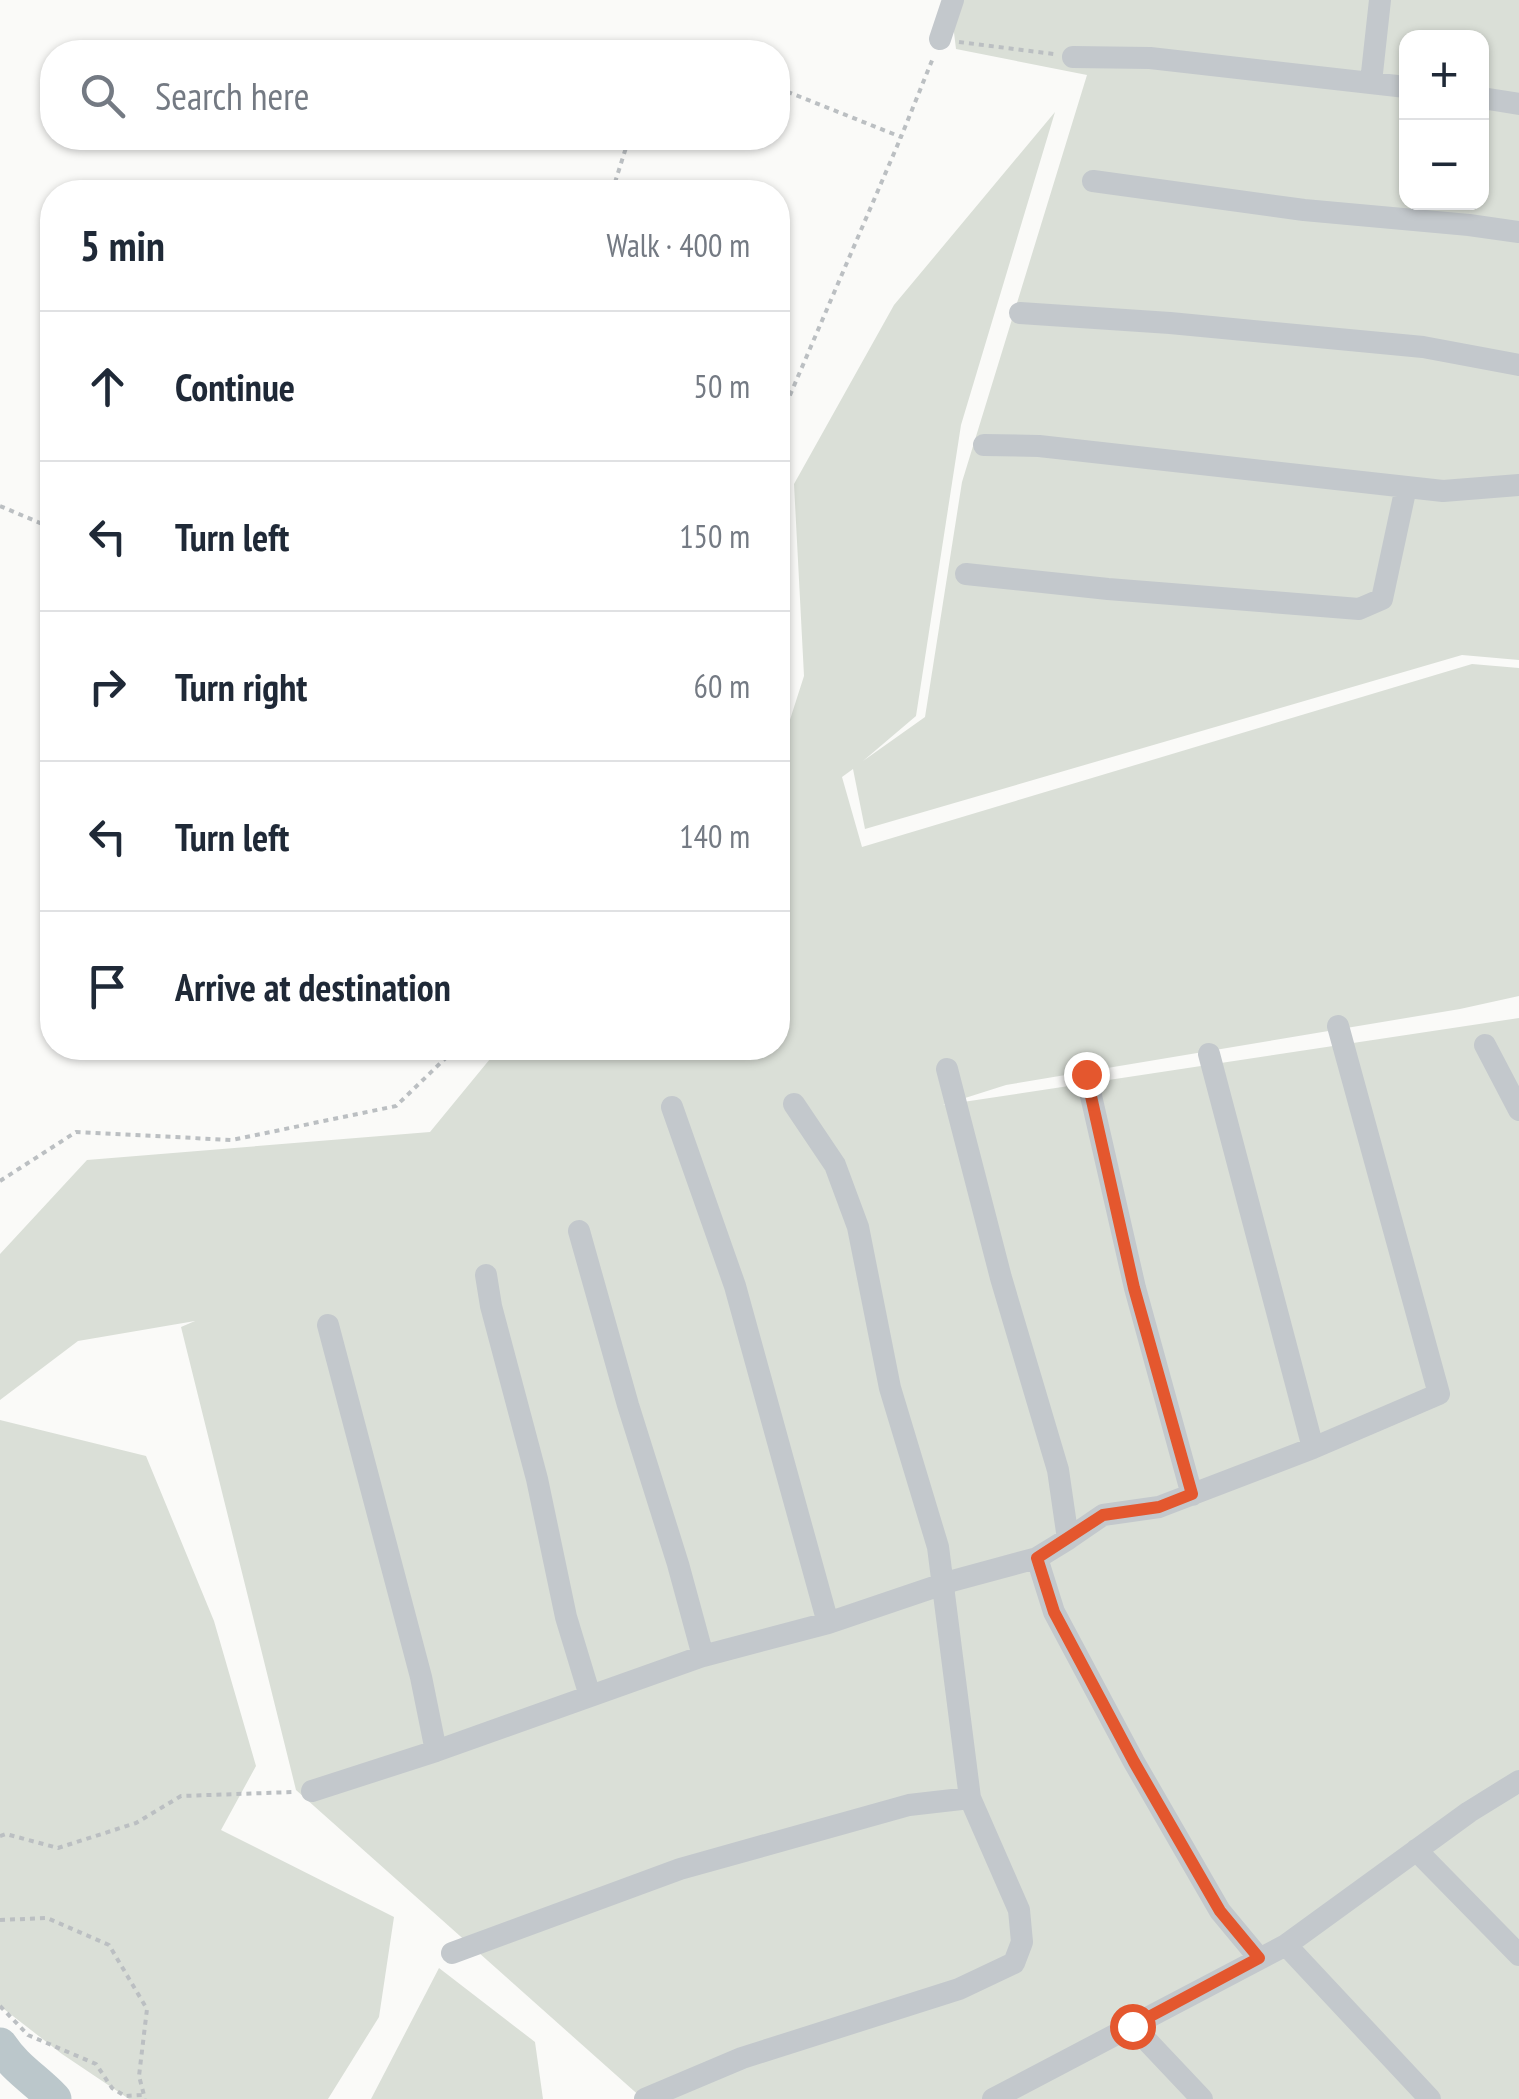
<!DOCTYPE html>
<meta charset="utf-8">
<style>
:root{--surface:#fff;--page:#f6f6f7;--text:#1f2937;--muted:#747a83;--line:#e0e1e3}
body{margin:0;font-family:"PT Sans Narrow",sans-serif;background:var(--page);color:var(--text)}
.controls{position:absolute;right:30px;top:30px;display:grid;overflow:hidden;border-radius:20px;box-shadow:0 2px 8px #0004}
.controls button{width:90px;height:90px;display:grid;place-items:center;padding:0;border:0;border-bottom:2px solid var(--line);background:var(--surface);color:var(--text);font:50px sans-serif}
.stop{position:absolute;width:30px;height:30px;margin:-22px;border:8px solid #e4572e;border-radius:50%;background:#fff}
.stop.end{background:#e4572e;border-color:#fff;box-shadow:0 2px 10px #0008}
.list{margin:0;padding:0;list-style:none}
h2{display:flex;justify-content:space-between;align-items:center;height:130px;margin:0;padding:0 40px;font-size:42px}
h2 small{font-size:32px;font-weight:400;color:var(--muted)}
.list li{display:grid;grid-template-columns:65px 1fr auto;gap:30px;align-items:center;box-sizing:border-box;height:150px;padding:0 40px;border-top:2px solid var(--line)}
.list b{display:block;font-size:38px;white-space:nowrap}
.list em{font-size:32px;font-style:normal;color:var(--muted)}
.icon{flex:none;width:55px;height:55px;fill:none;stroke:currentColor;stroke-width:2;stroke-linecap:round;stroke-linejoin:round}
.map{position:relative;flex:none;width:1519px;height:2099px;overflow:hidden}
.search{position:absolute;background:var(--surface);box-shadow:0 2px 8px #0004;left:40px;top:40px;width:750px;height:110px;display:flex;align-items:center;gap:25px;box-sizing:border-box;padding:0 35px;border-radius:40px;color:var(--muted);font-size:38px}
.panel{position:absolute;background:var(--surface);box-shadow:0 2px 8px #0004;left:40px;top:180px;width:750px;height:880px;border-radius:40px}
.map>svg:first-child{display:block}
.green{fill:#dadfd7;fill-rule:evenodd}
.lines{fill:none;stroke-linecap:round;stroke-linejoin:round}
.river{stroke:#bbc7cb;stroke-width:35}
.path{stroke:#bbbfc2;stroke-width:4;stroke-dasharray:5 5;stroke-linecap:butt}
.minor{stroke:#c3c8cc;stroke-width:22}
.route{stroke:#e4572e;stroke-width:12}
</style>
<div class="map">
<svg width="1519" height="2099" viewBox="0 0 1519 2099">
<rect width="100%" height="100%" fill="#fafaf8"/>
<path class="green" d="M950,0h569v660l-57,-5 -597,174 -12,-60 -11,8 20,70 610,-183 47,4v328l-59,13 -454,76 -63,20 576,-87v1081h-876l-347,-309 -115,-463 14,-6 -117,20 -78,59v-146l87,-94 343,-28 69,-84h279v-291l26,-81 -10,-192 100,-179 161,-193 -94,313 -45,291 -53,45 62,-44 37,-235 125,-407 -131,-26zM1406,38h76v164h-76z
M0,1420l146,36 68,165 42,145 -35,64 173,87 -15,100 -51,82h-199l-67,-45 -62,-48z
M439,1968l96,74 8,57h-172z"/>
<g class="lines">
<path class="river" d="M0,2045c16,24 35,34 54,54"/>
<path class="path" d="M959,42l95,12
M778,88l123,49 32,-79
M612,192l17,-54
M778,423l123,-286
M0,506l52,22
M0,1181l76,-49 156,8 164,-34 60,-58
M0,1836l6,-2 52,14 78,-25 45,-27 112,-4
M0,1920l47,-2 62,27 38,64 -8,67 6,23
M0,2006l28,29 68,29 16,24 13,8 17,-1"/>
<path class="minor" d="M940,39l13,-39
M1073,57l77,1 256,29
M1371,82l9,-82
M1482,98l37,6
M1093,181l211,29 165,15 50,7
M1020,313l150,10 253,24 96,18
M984,445l55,1 404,45 76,-6
M966,574l142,15 251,20 23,-10 24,-112
M1485,1045l34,65
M1209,1054l104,394
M1086,1074l49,214 57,207
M672,1107l63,179 93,337
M579,1231l49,174 50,159 25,92
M486,1275l5,31 46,173 29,138 24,79
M328,1325l93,352 15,74
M1068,1539l35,-24 56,-8 154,-59 126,-54 -101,-368
M1037,1558l17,54 80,150 86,149 39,47
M312,1791l124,-40 267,-95 125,-33 124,-42 85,-23 31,-19 -10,-69 -57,-192 -54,-209
M1416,1850l103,105
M1286,1945l144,154
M452,1953l228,-84 229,-64 61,-7
M1132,2025l70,74
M645,2099l97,-41 217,-69 55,-26 8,-21 -3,-32 -49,-112 -32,-251 -48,-159 -32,-161 -23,-62 -41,-61
M993,2099l293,-154 183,-133 50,-31"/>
</g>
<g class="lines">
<path class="route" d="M1086,1074l48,214 58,206 -33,13 -56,8 -66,43 17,54 80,150 86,149 39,47 -127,68"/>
</g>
</svg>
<div class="controls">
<button>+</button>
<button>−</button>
</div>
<div class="stop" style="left:1132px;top:2026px"></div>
<div class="stop end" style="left:1086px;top:1074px"></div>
<div class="search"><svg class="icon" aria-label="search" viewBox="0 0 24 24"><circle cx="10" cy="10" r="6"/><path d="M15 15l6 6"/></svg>Search here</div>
<section class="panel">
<h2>5 min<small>Walk · 400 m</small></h2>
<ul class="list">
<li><svg class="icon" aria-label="ahead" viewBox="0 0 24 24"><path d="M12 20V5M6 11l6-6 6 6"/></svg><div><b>Continue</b></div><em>50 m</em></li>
<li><svg class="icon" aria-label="left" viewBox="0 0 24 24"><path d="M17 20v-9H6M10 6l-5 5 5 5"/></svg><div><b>Turn left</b></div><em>150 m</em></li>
<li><svg class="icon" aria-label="right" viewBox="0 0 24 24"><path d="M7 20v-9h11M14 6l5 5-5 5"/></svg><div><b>Turn right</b></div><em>60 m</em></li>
<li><svg class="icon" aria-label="left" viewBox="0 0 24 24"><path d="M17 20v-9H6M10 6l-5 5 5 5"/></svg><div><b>Turn left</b></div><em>140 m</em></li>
<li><svg class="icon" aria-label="arrive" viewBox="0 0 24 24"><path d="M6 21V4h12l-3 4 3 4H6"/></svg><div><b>Arrive at destination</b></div></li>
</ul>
</section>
</div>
